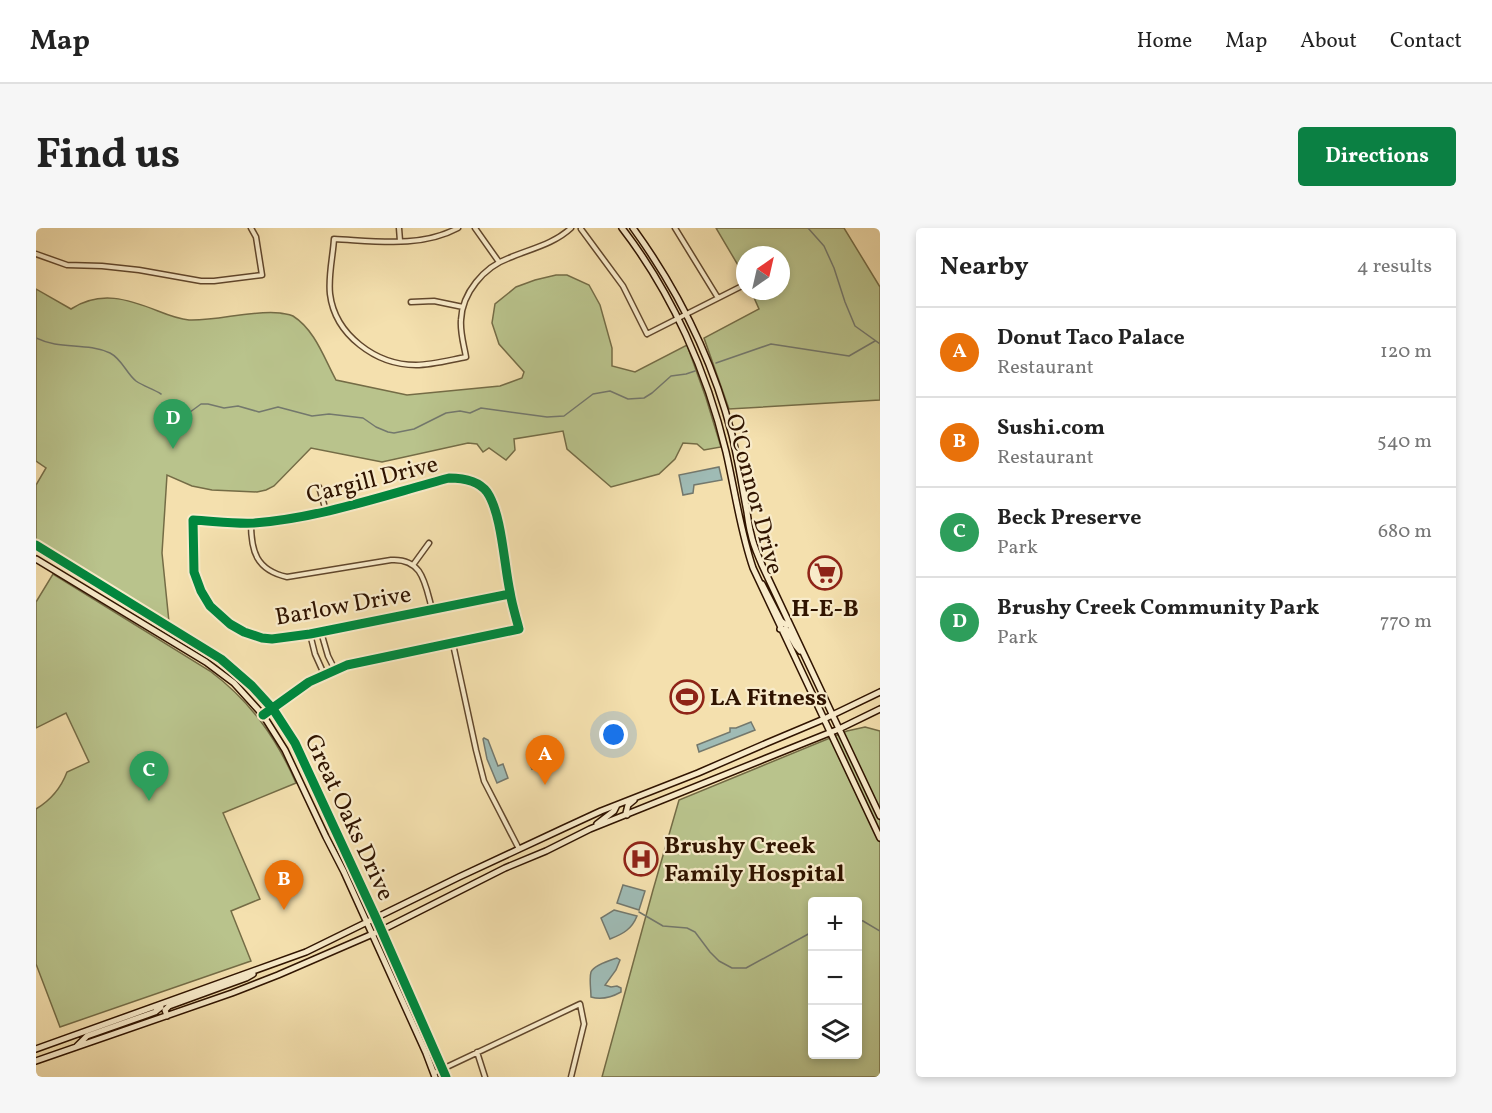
<!DOCTYPE html>
<meta charset="utf-8">
<style>
:root{--surface:#fff;--page:#f6f6f6;--text:#222;--muted:#767676;--line:#e0e0e0;--accent:#0b8043}
body{margin:0;font-family:Vollkorn,serif;background:var(--page);color:var(--text)}
.controls{position:absolute;right:18px;bottom:18px;display:grid;overflow:hidden;border-radius:6px;box-shadow:0 3px 9px #0003}
.controls button{width:54px;height:54px;display:grid;place-items:center;padding:0;border:0;border-bottom:2px solid var(--line);background:var(--surface);color:var(--text);font:30px sans-serif}
.compass{position:absolute;left:700px;top:18px;width:54px;height:54px;border-radius:50%;background:var(--surface);box-shadow:0 3px 9px #0003;rotate:34deg}
.you{position:absolute;left:578px;top:507px;width:21px;height:21px;margin:-15px;border:4px solid #fff;border-radius:50%;background:#1a73e8;box-shadow:0 0 0 9px #1a73e833}
.badge{display:grid;place-items:center;width:39px;height:39px;border-radius:50%;background:var(--accent);color:#fff;font-size:20px;font-weight:700}
.pin{position:absolute;translate:-50% -50px;filter:drop-shadow(0 2px 3px #0008)}
.pin::after{content:'';position:absolute;top:32px;width:21px;height:18px;background:inherit;clip-path:polygon(0 0,100% 0,50% 100%)}
.list{margin:0;padding:0;list-style:none}
h2{display:flex;justify-content:space-between;align-items:center;height:78px;margin:0;padding:0 24px;font-size:26px}
h2 small{font-size:20px;font-weight:400;color:var(--muted)}
.list li{display:grid;grid-template-columns:39px 1fr auto;gap:18px;align-items:center;box-sizing:border-box;height:90px;padding:0 24px;border-top:2px solid var(--line)}
.list b{display:block;font-size:22px;white-space:nowrap}
.list p{margin:0;font-size:20px;white-space:nowrap;color:var(--muted)}
.list em{font-size:20px;font-style:normal;color:var(--muted)}
.icon{flex:none;width:33px;height:33px;fill:none;stroke:currentColor;stroke-width:2;stroke-linecap:round;stroke-linejoin:round}
.map{position:relative;flex:none;width:844px;height:849px;overflow:hidden;border-radius:6px}
header{display:flex;align-items:center;gap:36px;box-sizing:border-box;height:84px;padding:0 30px;background:var(--surface);border-bottom:2px solid var(--line)}
header strong{font-size:28px}
nav{display:flex;gap:33px;margin-inline-start:auto;font-size:21px}
.intro{display:flex;align-items:center;justify-content:space-between;box-sizing:border-box;height:144px;padding:0 36px}
h1{margin:0;font-size:42px}
.button{padding:15px 27px;border-radius:6px;background:var(--accent);color:#fff;font-size:21px;font-weight:700}
main{display:flex;gap:36px;padding:0 36px}
aside{flex:1;background:var(--surface);border-radius:6px;box-shadow:0 3px 9px #0003}
.map>svg:first-child{display:block}
.green{fill:#b9c38c;stroke:#746c46;stroke-width:1.5;fill-rule:evenodd}
.water{fill:#9fbbb5;stroke:#73786d;stroke-width:1.5}
.lines{fill:none;stroke-linecap:round;stroke-linejoin:round}
.stream{stroke:#73786d;stroke-width:1.5}
.street-casing{stroke:#61472c;stroke-width:7}
.secondary-casing{stroke:#301400;stroke-width:8}
.street{stroke:#f8ebca;stroke-width:4}
.secondary{stroke:#f8ebca;stroke-width:5}
.cycleway-casing{stroke:#f8ebca;stroke-width:13}
.cycleway{stroke:#00873e;stroke-width:9}
.labels{text-anchor:middle;stroke-width:4.5;stroke-linejoin:round;paint-order:stroke}
.street-label{font-size:24px;fill:#301400;stroke:#f8ebca}
.poi-label{font-size:24px;font-weight:bold;fill:#301400;stroke:#f8ebca;text-anchor:start}
</style>
<header>
<strong>Map</strong>
<nav><a>Home</a><a>Map</a><a>About</a><a>Contact</a></nav>
</header>
<div class="intro"><h1>Find us</h1><a class="button">Directions</a></div>
<main>
<div class="map">
<svg width="844" height="849" viewBox="0 0 844 849">
<rect width="100%" height="100%" fill="#f4e0ae"/>
<filter id="stains"><feTurbulence type="fractalNoise" baseFrequency=".00333" numOctaves="4"/><feColorMatrix values="0 0 0 0 .2 0 0 0 0 .09 0 0 0 0 .02 0 0 0 .5 -.17"/></filter>
<radialGradient id="worn" r=".72"><stop offset=".6" stop-color="#630" stop-opacity="0"/><stop offset="1" stop-color="#630" stop-opacity=".3"/></radialGradient>
<path class="green" d="M680,0h128l36,59v113l-151,9 -25,-71 55,-29 -8,-18h30v-36h-36v22z
M520,47h11l22,10 11,20 12,43v18l23,6 52,-27 19,53 15,49 -17,3 -7,-6 -14,-1 -8,16 -16,15 -48,13 -44,-38 -4,-18 -49,8 1,11 -9,10 -17,-12 -6,4 -6,-8 -9,-1 -86,19 -71,-14 -37,38 -8,4 -9,2 -45,-2 -20,-4 -25,-11 -5,78 7,69 -133,-82v-55l10,-17 -10,-7v-172l35,20c29,-19 57,-10 87,2 10,4 20,8 31,9 30,1 60,-10 91,-7 4,1 9,1 13,3 22,14 31,42 43,64l71,15 93,-9 22,-8 2,-6 -25,-28 -7,-21 3,-19 21,-17 19,-7z
M17,346l157,97c40,30 66,66 86,112l-73,30 37,86 -29,12 20,50 -191,66 -24,-63v-155c15,-9 25,-21 31,-37l22,-10 -23,-49 -30,15v-126z
M829,499l15,4v346h-278l51,-187 26,-90 168,-69zM776,674h46v152h-46z"/>
<path class="water" d="M683,239l3,13 -28,5 -1,8 -10,2 -4,-20z
M715,494l4,8 -56,22 -2,-7 33,-13v-4h6z
M448,510l4,2 10,26 5,-2 5,14 -11,5 -10,-24 -4,-20z
M521,517l5,12 -30,12 -5,-12z
M587,657l22,6 -6,19 -22,-7z
M578,682l23,6c-5,13 -14,18 -27,23l-9,-21z
M581,730l3,2 -4,10 -11,15 6,2 6,-1 4,2v4c-9,5 -20,8 -30,5 0,-7 -2,-19 0,-25 3,-7 20,-12 26,-14z"/>
<g class="lines">
<path class="stream" d="M772,0l16,18 10,22 11,34 10,24 25,18
M0,110c24,12 50,4 74,15 12,6 16,20 26,28 7,5 17,8 25,13
M680,135l55,-19 78,12 26,-15
M137,174c6,3 7,11 13,13l15,-11h7l16,4 14,-2 21,6 19,-5 34,9 17,-2 34,4 13,9 12,5 6,1 20,-4 32,-16 14,-2 10,2 11,-5 66,9 17,-1 29,-22 17,-3 18,8 16,-1 8,-5 19,-17 15,-2 9,-3
M603,684l24,14 24,2 8,4 15,20 9,9 13,7h14l66,-36
M822,692l5,1 17,10"/>
<defs>
<path id="street" d="M363,0l1,13
M422,0c-37,20 -82,13 -124,11 -1,17 -6,37 -4,55 5,41 46,71 86,71 16,0 34,-5 50,-8 -2,-12 -6,-24 -5,-37 1,-27 23,-53 48,-62 21,-9 45,-14 62,-30
M439,0l24,34
M639,0l43,70
M545,1l42,57 24,48 95,-48
M0,26l31,11 35,1 37,4 62,11h13l48,-6 -6,-38 -5,-9
M375,74l23,-1 29,6
M283,259l7,24
M215,295c0,28 5,47 36,54l104,-17c32,-2 34,24 41,49
M377,337l16,-22
M285,404l7,24 7,14
M274,406l5,20 9,20
M417,416l23,106 8,31 35,68
M227,487l46,-33 38,-17 172,-36c-3,-12 -7,-24 -9,-37 -6,-27 -8,-78 -23,-100 -9,-12 -24,-14 -38,-14 -64,17 -129,40 -195,45 -20,1 -41,-2 -61,-3l1,52 7,19 9,15 20,18 14,8 18,6 10,1 38,-5 200,-40
M441,824l8,25
M398,845l146,-69 4,20 -13,53"/>
<path id="secondary" d="M586,0c50,65 85,144 104,224 9,39 14,78 27,116l127,270
M597,0c45,62 80,133 99,207 6,25 10,51 15,77 1,7 2,15 4,22 2,11 7,21 11,31l118,251
M0,317l185,114 31,27 21,23 22,34 81,175 70,159
M0,331l170,103 28,21 29,32 22,35 41,87 18,35 82,181 9,24
M726,356l19,37 5,4h4
M744,401l7,1 9,16 4,5
M591,587l-1,-2 2,-8 6,-5
M561,596l17,-13 3,-6
M131,788l-2,-6 4,-4 77,-28 7,-4
M40,819l11,-11 68,-24 6,-5 -1,-2
M0,821l270,-97 153,-75 103,-48 39,-18 97,-38 69,-30 57,-24 56,-27
M0,833l196,-68 46,-18 104,-45 123,-62 41,-17 44,-22 249,-100 41,-20"/>
</defs>
<use href="#street" class="street-casing"/>
<use href="#secondary" class="secondary-casing"/>
<use href="#street" class="street"/>
<use href="#secondary" class="secondary"/>
<defs>
<path id="cycleway" d="M0,317l185,114 31,27 21,23 22,34 81,175 70,159
M227,487l46,-33 38,-17 172,-36c-3,-12 -7,-24 -9,-37 -6,-27 -8,-78 -23,-100 -9,-12 -24,-14 -38,-14 -64,17 -129,40 -195,45 -20,1 -41,-2 -61,-3l1,52 7,19 9,15 20,18 14,8 18,6 10,1 38,-5 200,-40"/>
</defs>
<use href="#cycleway" class="cycleway-casing"/>
<use href="#cycleway" class="cycleway"/>
</g>
<defs>
<symbol id="supermarket-ring" viewBox="-11 -11 22 22"><circle r="9.5" fill="#f8ebca" stroke="#8f2418" stroke-width="1.5"/><path d="M-6-5.5h2.5l.6 2H6L4.5 2H-2.5L-4.4-4H-6ZM-1.5 3.2a1.3 1.3 0 1 0 .1 0ZM3 3.2a1.3 1.3 0 1 0 .1 0Z" fill="#8f2418"/></symbol>
<symbol id="stadium-ring" viewBox="-11 -11 22 22"><circle r="9.5" fill="#f8ebca" stroke="#8f2418" stroke-width="1.5"/><path d="M0-5a6.5 5 0 1 0 0 10a6.5 5 0 1 0 0-10ZM-3.5-1.8h7v3.6h-7Z" fill="#8f2418"/></symbol>
<symbol id="hospital-ring" viewBox="-11 -11 22 22"><circle r="9.5" fill="#f8ebca" stroke="#8f2418" stroke-width="1.5"/><path d="M-5-5h3v3.5h4V-5h3V5h-3V1.5h-4V5h-3Z" fill="#8f2418"/></symbol>
</defs>
<g fill-rule="evenodd">
<use href="#supermarket-ring" x="770" y="326" width="38" height="38"/>
<use href="#stadium-ring" x="632" y="450" width="38" height="38"/>
<use href="#hospital-ring" x="586" y="612" width="38" height="38"/>
</g>
<g class="labels">
<g class="street-label">
<text transform="translate(336 251) rotate(-14)" y="8">Cargill Drive</text>
<text transform="translate(719 266) rotate(75)" y="8">O'Connor Drive</text>
<text transform="translate(307 377) rotate(-10)" y="8">Barlow Drive</text>
<text transform="translate(314 589) rotate(65)" y="8">Great Oaks Drive</text>
</g>
<g class="poi-label">
<text x="789" y="388" text-anchor="middle">H-E-B</text>
<text x="674" y="477">LA Fitness</text>
<text x="628" y="625">Brushy Creek<tspan x="628" dy="28">Family Hospital</tspan></text>
</g>
</g>
<rect width="100%" height="100%" filter="url(#stains)"/>
<rect width="100%" height="100%" fill="url(#worn)"/>
</svg>
<div class="controls">
<button>+</button>
<button>−</button>
<button><svg class="icon" aria-label="layers" viewBox="0 0 24 24"><path d="M12 4l9 5-9 5-9-5zM3 14l9 5 9-5"/></svg></button>
</div>
<svg class="compass" viewBox="-18 -18 36 36"><path d="M0-13l5 13h-10z" fill="#e53935"/><path d="M0 13l5-13h-10z" fill="#767676"/></svg>
<div class="you"></div>
<div class="pin badge" style="left:509px;top:557px;background:#e8710a">A</div>
<div class="pin badge" style="left:248px;top:682px;background:#e8710a">B</div>
<div class="pin badge" style="left:113px;top:573px;background:#2e9e5b">C</div>
<div class="pin badge" style="left:137px;top:221px;background:#2e9e5b">D</div>
</div>
<aside>
<h2>Nearby<small>4 results</small></h2>
<ul class="list">
<li><span class="badge" style="background:#e8710a">A</span><div><b>Donut Taco Palace</b><p>Restaurant</p></div><em>120 m</em></li>
<li><span class="badge" style="background:#e8710a">B</span><div><b>Sushi.com</b><p>Restaurant</p></div><em>540 m</em></li>
<li><span class="badge" style="background:#2e9e5b">C</span><div><b>Beck Preserve</b><p>Park</p></div><em>680 m</em></li>
<li><span class="badge" style="background:#2e9e5b">D</span><div><b>Brushy Creek Community Park</b><p>Park</p></div><em>770 m</em></li>
</ul>
</aside>
</main>
